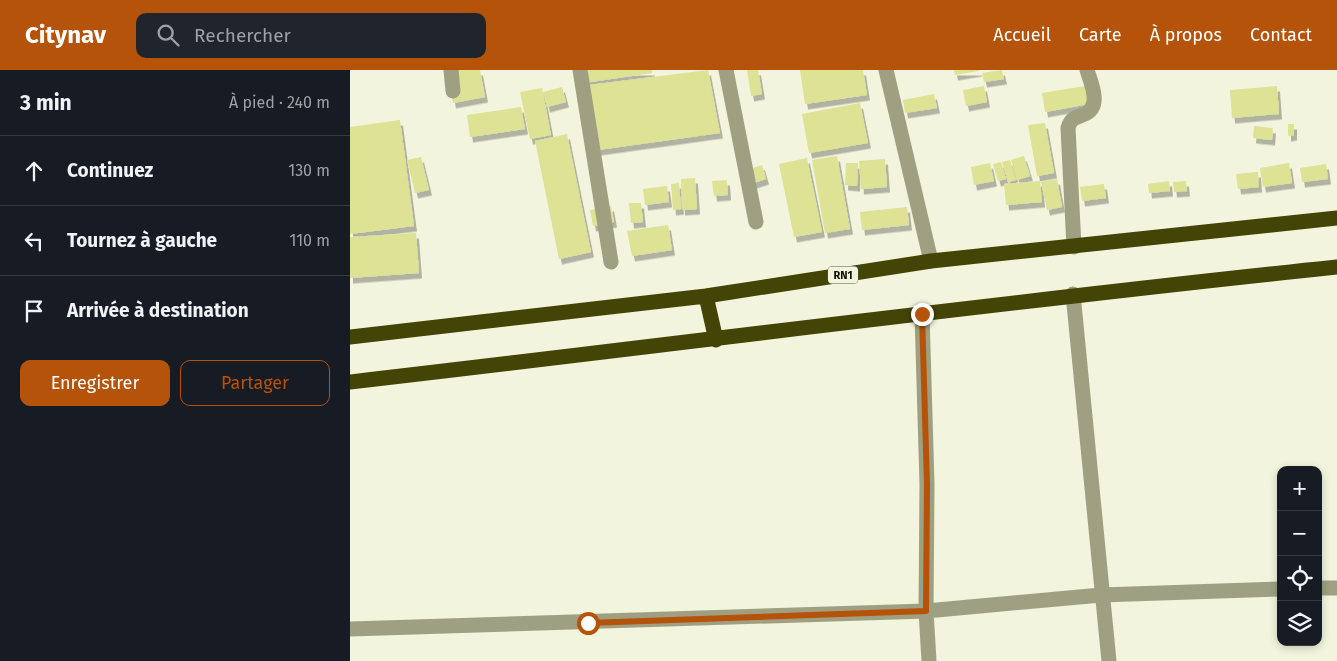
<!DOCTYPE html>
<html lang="fr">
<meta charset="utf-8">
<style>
:root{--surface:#171b24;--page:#20242c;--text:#f1f3f6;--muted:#9ea1a6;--line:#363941;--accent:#b45309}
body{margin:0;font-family:"Fira Sans",sans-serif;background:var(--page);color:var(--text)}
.controls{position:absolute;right:15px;bottom:15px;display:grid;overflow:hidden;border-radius:10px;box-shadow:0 2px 8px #0003}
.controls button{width:45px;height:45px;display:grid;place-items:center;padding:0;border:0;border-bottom:1px solid var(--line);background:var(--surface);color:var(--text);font:25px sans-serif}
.stop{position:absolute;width:15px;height:15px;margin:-11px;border:4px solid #b45309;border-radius:50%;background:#fff}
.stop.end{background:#b45309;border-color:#fff;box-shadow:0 1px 5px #0008}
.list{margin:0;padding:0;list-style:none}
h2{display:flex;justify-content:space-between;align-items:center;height:65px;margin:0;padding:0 20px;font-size:21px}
h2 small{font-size:16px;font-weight:400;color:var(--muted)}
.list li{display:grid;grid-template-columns:32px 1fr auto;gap:15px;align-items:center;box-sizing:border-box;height:70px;padding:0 20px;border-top:1px solid var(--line)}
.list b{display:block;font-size:19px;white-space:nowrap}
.list em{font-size:16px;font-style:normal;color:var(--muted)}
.actions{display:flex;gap:10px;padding:15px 20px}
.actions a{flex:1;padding:11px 0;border:1px solid var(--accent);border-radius:10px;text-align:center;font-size:18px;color:var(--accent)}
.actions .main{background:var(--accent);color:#fff}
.icon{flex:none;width:28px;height:28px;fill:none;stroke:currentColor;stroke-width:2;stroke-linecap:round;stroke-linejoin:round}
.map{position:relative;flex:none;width:987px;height:591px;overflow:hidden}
header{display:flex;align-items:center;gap:30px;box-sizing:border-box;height:70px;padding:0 25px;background:var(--accent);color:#fff}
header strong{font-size:24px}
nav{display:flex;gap:28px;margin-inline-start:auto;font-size:18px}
.search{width:350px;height:45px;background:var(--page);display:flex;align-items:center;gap:12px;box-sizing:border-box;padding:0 18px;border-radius:10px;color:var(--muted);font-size:19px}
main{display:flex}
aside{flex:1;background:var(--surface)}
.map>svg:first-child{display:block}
.building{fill:#dde294;filter:url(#shadow)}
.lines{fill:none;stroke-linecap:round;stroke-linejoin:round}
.minor{stroke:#9ea081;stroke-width:15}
.highway{stroke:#434405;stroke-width:15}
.route{stroke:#b45309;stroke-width:6}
.labels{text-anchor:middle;stroke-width:4;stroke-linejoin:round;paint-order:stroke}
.shield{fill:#f2f4dd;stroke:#545549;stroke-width:1}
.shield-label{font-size:11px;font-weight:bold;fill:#101109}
</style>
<header>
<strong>Citynav</strong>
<div class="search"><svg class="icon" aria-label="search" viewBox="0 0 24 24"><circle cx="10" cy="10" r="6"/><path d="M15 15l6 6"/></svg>Rechercher</div>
<nav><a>Accueil</a><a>Carte</a><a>À propos</a><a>Contact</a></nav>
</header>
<main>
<aside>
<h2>3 min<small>À pied · 240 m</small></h2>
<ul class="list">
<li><svg class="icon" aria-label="ahead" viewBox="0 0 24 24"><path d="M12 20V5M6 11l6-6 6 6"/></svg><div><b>Continuez</b></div><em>130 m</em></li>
<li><svg class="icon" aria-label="left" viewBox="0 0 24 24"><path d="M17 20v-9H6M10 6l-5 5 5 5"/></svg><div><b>Tournez à gauche</b></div><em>110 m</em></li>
<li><svg class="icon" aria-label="arrive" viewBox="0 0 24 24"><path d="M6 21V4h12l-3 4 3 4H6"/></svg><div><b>Arrivée à destination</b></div></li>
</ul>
<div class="actions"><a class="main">Enregistrer</a><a>Partager</a></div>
</aside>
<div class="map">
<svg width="987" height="591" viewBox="0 0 987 591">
<defs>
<filter id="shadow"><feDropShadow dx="3" dy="5.5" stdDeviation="0" flood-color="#0004"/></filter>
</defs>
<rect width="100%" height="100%" fill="#f2f4dd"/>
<path class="building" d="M97,0h33l5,27 -32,6z
M232,0h70v3l-68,10z
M358,0l12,63 -122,17 -9,-65z
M397,0h11l4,24 -11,2z
M450,0h63l4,25 -62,9z
M604,0h25v1l-24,4z
M652,0l2,9 -20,3 -2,-9z
M634,16l3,16 -21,4 -3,-16z
M735,16l4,18 -44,8 -3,-19z
M927,16l2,28 -47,4 -2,-28z
M212,17l4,15 -19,5 -4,-15z
M192,18l9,47 -21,4 -10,-47z
M584,24l3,14 -32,5 -2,-13z
M510,33l8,40 -59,10 -7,-39z
M171,37l4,22 -55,8 -3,-22z
M50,50l14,106 -64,8v-107z
M695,53l9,50 -17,3 -9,-51z
M938,54h6v11l-6,1z
M904,56l19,2 -1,12 -19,-2z
M217,64l24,118 -32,7 -24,-118z
M487,86l13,73 -25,4 -13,-73z
M674,86l6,20 -13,4 -6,-20z
M71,87l8,33 -14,3 -8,-33z
M457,88l15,74 -28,5 -15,-73z
M535,89l2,28 -26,2 -2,-28z
M660,90l6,20 -8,2 -6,-20z
M651,92l5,17 -8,2 -5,-17z
M496,93h12l-1,23 -12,-1z
M640,93l4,18 -20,4 -3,-18z
M939,93l3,20 -29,4 -3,-19z
M976,94l2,15 -26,3 -2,-14z
M412,95l4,14 -15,5 -4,-14z
M908,102l1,15 -21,2 -2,-15z
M345,108l2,31 -15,1 -1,-31z
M707,109l5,28 -15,3 -6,-28z
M377,110l1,15 -14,1 -2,-15z
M690,111l2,21 -36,3 -2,-21z
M819,111l1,10 -21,2 -1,-9z
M836,111l1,10 -13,1 -1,-10z
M329,113l2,26 -8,1 -2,-26z
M754,114l2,14 -24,3 -2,-14z
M317,116l2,16 -24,3 -2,-16z
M279,133h12l2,19 -12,1z
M261,136l3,16 -21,4 -3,-16z
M557,137l2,18 -47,5 -2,-18z
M318,155l4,25 -40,6 -5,-25z
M66,163l3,40 -69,5v-41z"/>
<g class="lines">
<path class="minor" d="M101,0l2,21
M230,0l31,192
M376,0l30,152
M536,0l45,191
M724,177l-6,-119c3,-11 8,-10 17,-14 17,-8 6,-31 2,-44
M723,224l36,367
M572,244l5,170 -1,127 3,50
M968,518h19
M0,559l576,-18 175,-16 180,-6"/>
<path class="highway" d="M356,226l10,44
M0,267l356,-41 225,-35 406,-43
M0,312c329,-38 658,-81 987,-115"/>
</g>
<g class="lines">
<path class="route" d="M238,553l338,-12 1,-127 -5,-170"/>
</g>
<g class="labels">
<rect class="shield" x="478" y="196.5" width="30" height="17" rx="4"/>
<g class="shield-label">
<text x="493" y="209">RN1</text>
</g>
</g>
</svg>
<div class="controls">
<button>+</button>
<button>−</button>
<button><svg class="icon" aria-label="locate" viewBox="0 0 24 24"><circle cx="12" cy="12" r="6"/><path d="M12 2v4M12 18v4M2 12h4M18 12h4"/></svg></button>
<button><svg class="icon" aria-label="layers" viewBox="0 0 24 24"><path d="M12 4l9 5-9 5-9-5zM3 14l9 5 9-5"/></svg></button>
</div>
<div class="stop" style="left:238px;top:553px"></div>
<div class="stop end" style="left:572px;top:244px"></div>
</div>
</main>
